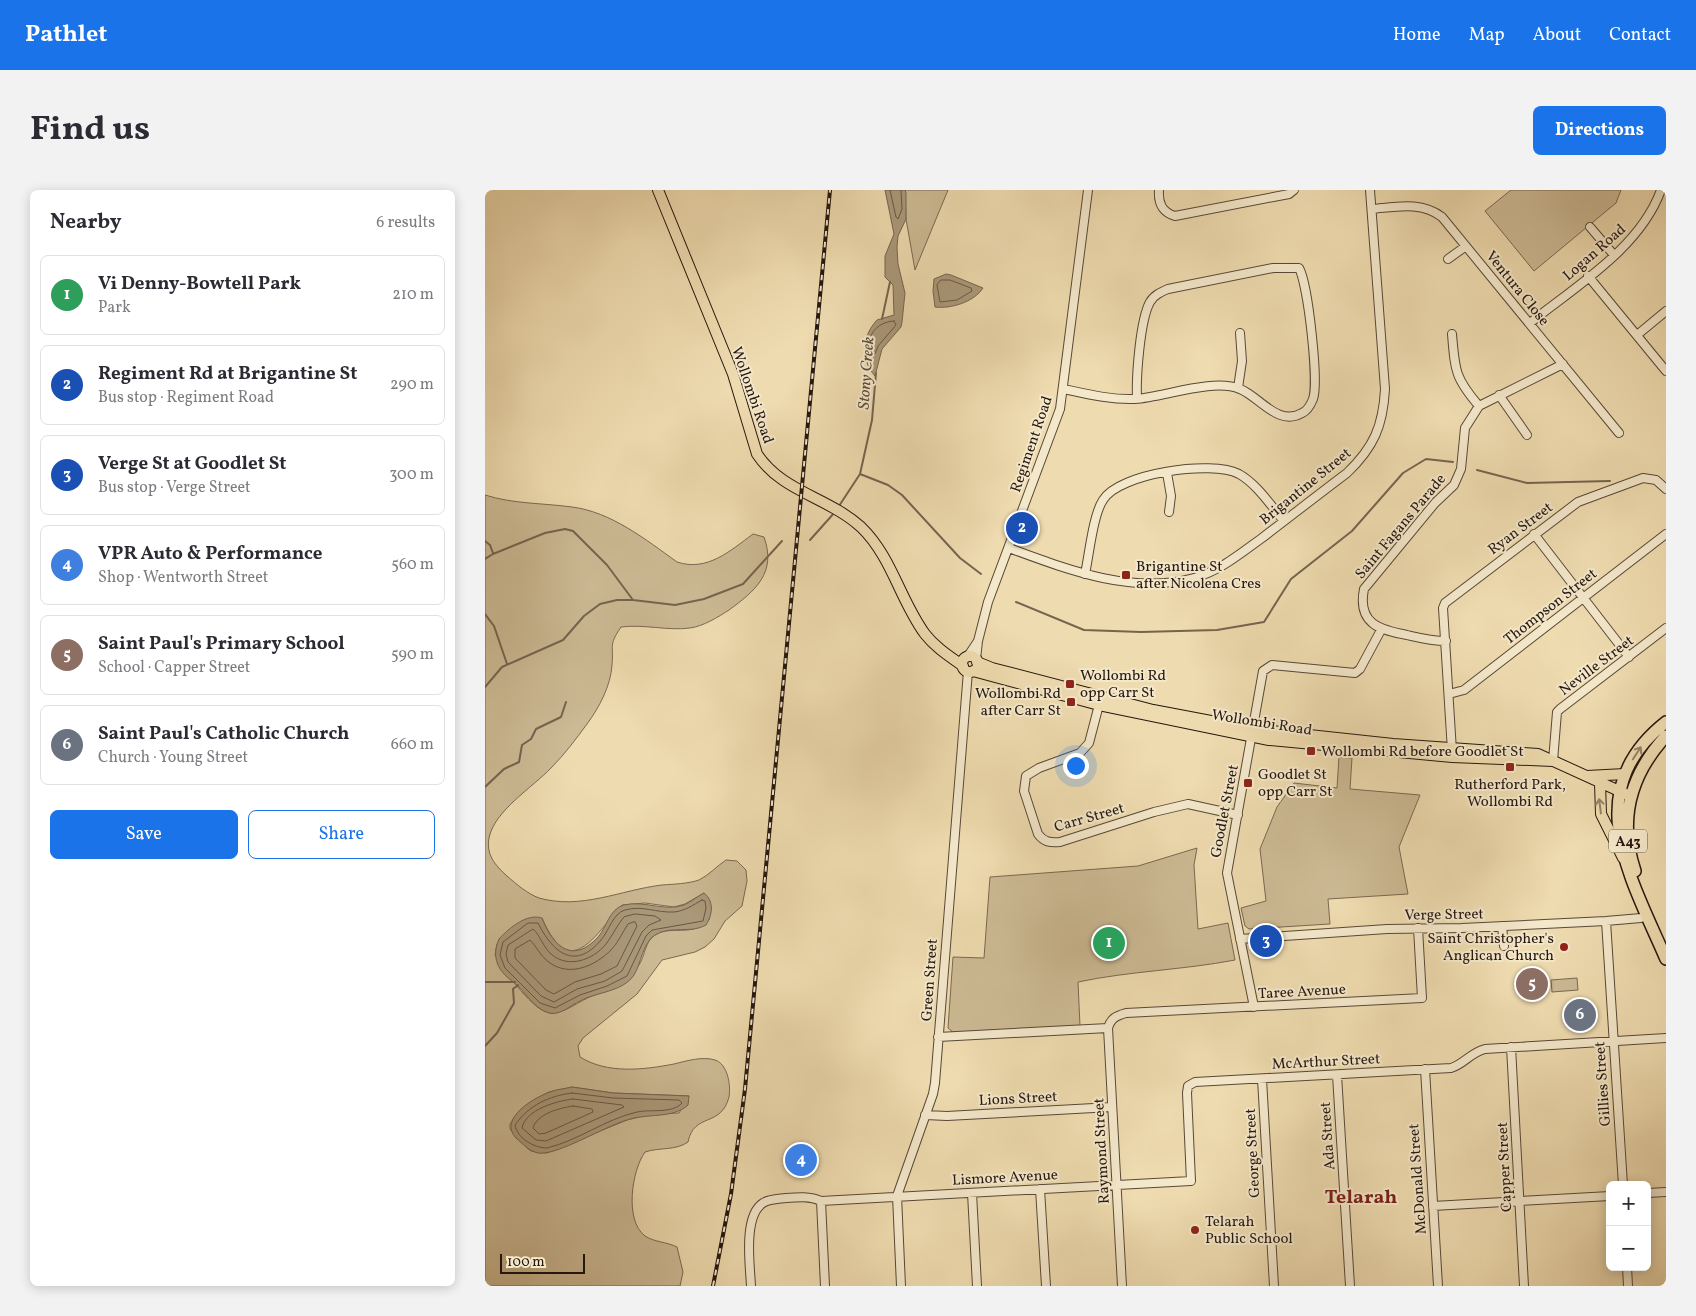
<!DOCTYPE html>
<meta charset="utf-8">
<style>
:root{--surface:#fff;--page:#f2f2f3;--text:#2b2b33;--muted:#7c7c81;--line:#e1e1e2;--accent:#1a73e8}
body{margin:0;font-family:Vollkorn,serif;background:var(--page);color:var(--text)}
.controls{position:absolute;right:15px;bottom:15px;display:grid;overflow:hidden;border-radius:8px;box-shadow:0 2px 12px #0003}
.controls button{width:45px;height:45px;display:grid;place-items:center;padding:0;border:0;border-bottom:1px solid var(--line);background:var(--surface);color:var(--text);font:25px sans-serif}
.scale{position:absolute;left:15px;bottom:12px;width:85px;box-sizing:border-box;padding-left:5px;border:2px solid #26170f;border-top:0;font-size:14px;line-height:18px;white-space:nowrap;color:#26170f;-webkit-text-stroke:4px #f4e8cb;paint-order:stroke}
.you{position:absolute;left:590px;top:575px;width:18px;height:18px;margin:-12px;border:4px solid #fff;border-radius:50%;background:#1a73e8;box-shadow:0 0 0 8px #1a73e833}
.badge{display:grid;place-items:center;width:32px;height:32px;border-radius:50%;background:var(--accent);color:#fff;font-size:16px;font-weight:700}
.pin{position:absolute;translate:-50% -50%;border:2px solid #fff;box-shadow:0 1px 5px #0006}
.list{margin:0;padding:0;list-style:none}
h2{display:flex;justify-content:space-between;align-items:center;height:65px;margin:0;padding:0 20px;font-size:21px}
h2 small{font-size:16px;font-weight:400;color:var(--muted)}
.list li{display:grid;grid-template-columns:32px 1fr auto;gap:15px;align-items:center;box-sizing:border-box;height:80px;margin:0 10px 10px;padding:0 10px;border:1px solid var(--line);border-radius:8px}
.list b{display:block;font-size:19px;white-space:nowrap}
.list p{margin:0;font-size:16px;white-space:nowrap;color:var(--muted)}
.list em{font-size:16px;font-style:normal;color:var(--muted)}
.actions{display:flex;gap:10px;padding:15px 20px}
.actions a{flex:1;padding:11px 0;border:1px solid var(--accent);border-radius:8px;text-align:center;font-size:18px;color:var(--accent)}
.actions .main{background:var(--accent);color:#fff}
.map{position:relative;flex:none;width:1181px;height:1096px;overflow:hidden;border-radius:8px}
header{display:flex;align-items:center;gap:30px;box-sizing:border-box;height:70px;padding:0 25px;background:var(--accent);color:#fff}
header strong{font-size:24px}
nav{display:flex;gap:28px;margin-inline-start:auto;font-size:18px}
.intro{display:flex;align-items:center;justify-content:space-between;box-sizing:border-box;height:120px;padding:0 30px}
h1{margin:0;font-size:35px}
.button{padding:12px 22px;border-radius:8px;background:var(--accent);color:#fff;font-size:18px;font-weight:700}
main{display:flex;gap:30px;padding:0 30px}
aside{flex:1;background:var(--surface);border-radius:8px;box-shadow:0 2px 12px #0003}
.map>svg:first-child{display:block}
.green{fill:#ccba94;stroke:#796852;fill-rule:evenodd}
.water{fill:#aa9879;stroke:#75644f}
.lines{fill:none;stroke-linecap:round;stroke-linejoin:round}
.shore{stroke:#685844;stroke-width:1}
.stream{stroke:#75644f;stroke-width:2}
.minor-casing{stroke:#584837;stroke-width:10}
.major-casing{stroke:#26170f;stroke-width:12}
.highway-casing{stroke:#26170f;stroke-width:14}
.minor{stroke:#f4e8cb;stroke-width:8}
.major{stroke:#eedbaf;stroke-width:10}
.highway{stroke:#eedbaf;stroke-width:11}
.rail-casing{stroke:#26170f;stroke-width:4}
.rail{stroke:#f4e8cb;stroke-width:2;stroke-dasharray:5.5;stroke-linecap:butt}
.oneway{stroke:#948367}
.poi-dot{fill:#8f2418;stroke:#f4e8cb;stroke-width:2}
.labels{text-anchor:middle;stroke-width:4;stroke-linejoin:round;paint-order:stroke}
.shield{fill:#f4e8cb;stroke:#645647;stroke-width:1}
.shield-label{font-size:14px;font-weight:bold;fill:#26170f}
.street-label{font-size:15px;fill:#26170f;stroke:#f4e8cb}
.poi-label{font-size:15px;fill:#26170f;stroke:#f4e8cb;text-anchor:start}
.water-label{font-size:16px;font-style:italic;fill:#5b4b39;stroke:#f4e8cb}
.district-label{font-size:20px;font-weight:bold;fill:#7a1f14;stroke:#f4e8cb}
</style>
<header>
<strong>Pathlet</strong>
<nav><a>Home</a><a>Map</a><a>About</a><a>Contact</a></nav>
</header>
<div class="intro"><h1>Find us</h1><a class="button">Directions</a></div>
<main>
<aside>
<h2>Nearby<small>6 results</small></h2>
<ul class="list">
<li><span class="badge" style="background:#2e9e5b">1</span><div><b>Vi Denny-Bowtell Park</b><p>Park</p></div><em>210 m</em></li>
<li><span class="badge" style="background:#1a4fb4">2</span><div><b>Regiment Rd at Brigantine St</b><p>Bus stop · Regiment Road</p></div><em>290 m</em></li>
<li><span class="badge" style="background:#1a4fb4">3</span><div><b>Verge St at Goodlet St</b><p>Bus stop · Verge Street</p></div><em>300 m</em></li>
<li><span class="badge" style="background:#3f7fe0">4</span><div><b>VPR Auto &amp; Performance</b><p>Shop · Wentworth Street</p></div><em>560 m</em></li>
<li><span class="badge" style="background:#8d6e63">5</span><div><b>Saint Paul's Primary School</b><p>School · Capper Street</p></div><em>590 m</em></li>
<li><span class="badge" style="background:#6b7280">6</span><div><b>Saint Paul's Catholic Church</b><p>Church · Young Street</p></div><em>660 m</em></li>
</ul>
<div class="actions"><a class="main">Save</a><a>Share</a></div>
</aside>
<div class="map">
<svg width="1181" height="1096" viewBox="0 0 1181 1096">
<rect width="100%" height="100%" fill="#eedbaf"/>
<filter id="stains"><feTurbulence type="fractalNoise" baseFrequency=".004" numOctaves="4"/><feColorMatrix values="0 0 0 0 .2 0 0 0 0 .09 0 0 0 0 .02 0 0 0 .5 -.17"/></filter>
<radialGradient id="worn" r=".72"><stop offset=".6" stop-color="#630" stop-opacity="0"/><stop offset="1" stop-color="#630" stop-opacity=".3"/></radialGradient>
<path class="green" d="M420,0h43l-33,80 -9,-51z
M1026,0h110l-5,13 -82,68 -49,-60z
M0,305c28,9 58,8 87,12 39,5 73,32 105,55 30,10 53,-11 76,-28l11,3c13,36 -9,54 -35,73 -11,7 -25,16 -39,18 -22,3 -46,-4 -69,-1 -13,19 -7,18 -9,38 -1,20 -13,43 -25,59 -11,15 -23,31 -36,44 -18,19 -57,43 -62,70 -3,17 6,27 18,38 9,8 21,18 32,22 43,12 81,-8 123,-13 12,-1 25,-1 37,-5 10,-5 18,-14 27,-20l11,1 9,9 1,11 -5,25 -17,15 -11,18 -9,8 -10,5 -33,8 -25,34 -54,44 -5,8 2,11c27,17 63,13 94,7 12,-3 29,-8 41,-4 13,4 16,26 14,37 -8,31 -35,15 -41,45 -13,9 -28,5 -43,10 -13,18 -21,68 0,84 9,6 22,6 32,11l6,25 -3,14h-195zM219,703l7,15 -2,12c-3,2 -8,7 -12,8 -13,5 -30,-1 -42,7 -10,6 -10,21 -16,30 -12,17 -29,25 -47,31 -13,5 -25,16 -39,17 -19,2 -48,-43 -58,-58l2,-11 45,-26c28,65 52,18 80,-13l23,-2 29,4 11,-3zM87,897l41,6 76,3 -10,17 -28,1 -24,6 -80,33 -16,-2 -5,-4 -16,-18v-5l6,-9 18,-15 15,-8z
M854,567l13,1 -2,31 70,6 -21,52 9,47 -80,5 2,25 -81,5 -4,-3 -4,-18 25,-7 -6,-52 17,-42 17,-24 43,5z
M712,658l-3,17 4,64 30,-6 7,37c-52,10 -105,11 -157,22l2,44 -126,7 -6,-5 5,-71 31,1 6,-81 148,-11z
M1092,788l1,12 -26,2 -1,-12z"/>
<path class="water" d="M400,0h20l1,3v26l-8,17 -1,11 1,17 7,29 -3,29 -1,5 -19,22 -7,27c-15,-17 -13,-40 2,-56l17,-5 -1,-30 -8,-8v-21l9,-22z
M461,84l5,1 32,13c-9,14 -32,21 -48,19l-2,-16 1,-12z
M219,703c10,8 9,21 2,32 -15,9 -36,0 -51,10 -12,7 -14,29 -21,40 -11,17 -38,17 -54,26 -9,4 -20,15 -31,12 -17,-5 -23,-22 -37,-32 -14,-10 -21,-24 -13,-42 10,-11 28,-26 43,-21 11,28 30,47 56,19 9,-10 11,-28 26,-32 20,-5 41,7 60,0 7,-3 14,-9 20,-12z
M87,897l41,6 76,3 -1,9c-15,14 -41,8 -61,15 -22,6 -70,36 -89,33 -9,-2 -15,-9 -22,-15 -18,-19 17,-40 34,-46 7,-3 15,-3 22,-5z"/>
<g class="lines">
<path class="shore" d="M405,0l6,27 2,2 4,-10 -1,-19
M456,90h9l21,8 1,3 -15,9 -17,2 -3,-17z
M409,131l2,4 -18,21 -3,8 -3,1c-8,-18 4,-33 22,-34z
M217,710l3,1 1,7 -3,13 -51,9 -6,6 -19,40 -20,10 -27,9 -25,13 -15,-5 -35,-35 -5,-13 3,-13 25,-19h10c14,28 36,49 63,17 8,-9 12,-27 24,-30 17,-5 32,3 49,2 11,-1 19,-7 28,-12z
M150,724l20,2 6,4 -12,5 -7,7 -20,39 -17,10 -28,8 -23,13 -13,-6 -33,-34 -2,-8 2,-9 25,-16c7,6 10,18 18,25 17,15 42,6 55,-10 7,-9 11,-19 18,-27z
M150,732l2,4 -20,40 -16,8 -26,8 -21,12 -8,-4 -31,-32v-9l15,-9c7,7 11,17 20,23 20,14 45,3 61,-13 7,-7 11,-17 17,-26z
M87,903l41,5 66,2 3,3c-10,11 -31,6 -45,9 -31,7 -60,29 -90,36 -13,0 -30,-10 -32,-23 14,-20 34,-29 57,-32z
M88,909l49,6 2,2 -78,34 -10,-1 -14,-12c4,-19 35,-27 51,-29z
M88,916l19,3 1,3 -47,21 -7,1 -6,-6c4,-14 26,-20 40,-22z"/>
<path class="stream" d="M397,129l8,-37
M992,280l50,13 83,-2
M375,284l28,11 14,10 58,63 21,16
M354,316l21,-32 12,-54 4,-47
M325,350l25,-28
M0,351l5,4 3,8
M0,369l8,-5 52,-21 20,-4 8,2 34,34 26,35
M531,412l68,28 57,2 76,-2 47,-8 27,-43 61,-48 51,-58 23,-14 27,3
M0,424l9,12 13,38
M0,497l17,-20 61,-27 21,-24 16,-12 17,-4h16l42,5 29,-6 39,-15 39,-43
M0,597l19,-18 15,-7 3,-17 9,-6 5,-10 25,-12 5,-15
M0,792h30
M0,856l12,-13 17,-30 -1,-14 5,-4"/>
<defs>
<path id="minor" d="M674,0c-1,13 3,22 16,26l114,-22 5,-4
M887,19c24,-2 49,-8 70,8l177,216
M1105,37l24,28
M963,69l18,-13
M1103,86l78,95
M1045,133c46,-37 110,-75 131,-133
M967,144c3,37 3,44 27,72
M1152,145l29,-24
M753,198l4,-27 -2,-28
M579,199c23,5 47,11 71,10 29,-2 78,-21 105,-10 20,8 38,38 62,24 5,-2 9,-9 11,-14 6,-17 -5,-115 -14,-131h-26l-105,21c-7,3 -14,6 -18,13 -10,18 -14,75 -13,96
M1014,205l28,40
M682,283l4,23 -2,16
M1049,344l95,123
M524,358c57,21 123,47 185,30 26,-7 47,-25 68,-40 29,-22 57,-44 85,-65 27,-26 36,-47 38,-84l-15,-199
M600,384c4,-18 8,-59 18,-74 16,-27 109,-40 136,-26 18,10 32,32 45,47
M961,451c-14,0 -26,-3 -39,-6 -27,-5 -50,-11 -43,-46l71,-86 19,-18 7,-16 4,-41 14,-22 84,-42
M483,466l10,-15
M491,469l2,-18 10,-39 72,-193 28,-219
M964,504l15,-4 202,-156
M615,511l-11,42 -9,10 -41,15 -13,8 -2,15 14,43c6,8 12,9 22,8l94,-30 34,-8 50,11
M967,561l-9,-143 2,-5 133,-101 65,-24 13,2 10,9
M1068,571l4,-49 3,-3 106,-81
M1121,731l17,264
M1017,736l2,20
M755,749l147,-10 75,-1 144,-7 35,-3 6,-3
M769,817l-27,-134 36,-202 9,-6 83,8 5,-4 21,-39
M453,847l170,-9
M1026,857l13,239
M940,879l13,217
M852,885l13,211
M777,889l12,207
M440,925l22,1 165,-9
M555,999l6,97
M487,1003l5,93
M1162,1003l19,-1
M336,1011l4,85
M948,1016l177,-10
M1142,1077l1,19
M266,1096c-1,-21 -8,-70 12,-83 6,-4 16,-4 23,-5 12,-1 24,-2 35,3l370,-20 -4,-88 1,-7 7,-4 256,-14c13,-4 19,-15 34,-19l181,-11
M416,1096l-4,-90 36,-102 2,-11 33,-412
M637,1096l-14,-258c3,-10 8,-12 18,-15l296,-15 -4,-70"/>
<path id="major" d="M173,0l75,184 24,80c25,38 71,43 104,73 31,30 39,73 64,107 10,13 24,22 38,32
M477 474a8 8 0 1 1 16 0a8 8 0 1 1-16 0Z
M492,472l15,6 161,42 100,19 140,15 145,10 90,41
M488,481l126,34 170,35 183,17 101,4
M1102,586l38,-2
M1115,593l1,31 22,44"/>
<path id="highway" d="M1181,532c-88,69 -35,156 0,237
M1150,681c-17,-51 -5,-96 31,-135"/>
</defs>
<use href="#minor" class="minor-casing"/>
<use href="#major" class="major-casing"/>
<use href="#highway" class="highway-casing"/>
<use href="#minor" class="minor"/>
<use href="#major" class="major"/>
<use href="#highway" class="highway"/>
<defs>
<path id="rail" d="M228,1096l18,-92 14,-105 85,-899"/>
</defs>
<use href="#rail" class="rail-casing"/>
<use href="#rail" class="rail"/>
</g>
<defs><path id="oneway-shaft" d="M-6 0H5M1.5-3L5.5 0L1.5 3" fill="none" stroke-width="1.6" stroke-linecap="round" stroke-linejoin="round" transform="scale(1.25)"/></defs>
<g class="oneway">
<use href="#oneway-shaft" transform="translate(1152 563) rotate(-57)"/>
<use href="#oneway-shaft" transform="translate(1115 616) rotate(-97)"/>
</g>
<g class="poi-dot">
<rect x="636" y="380" width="10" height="10" rx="2.5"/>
<rect x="580" y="489" width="10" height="10" rx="2.5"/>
<rect x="581" y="507" width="10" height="10" rx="2.5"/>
<rect x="821" y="556" width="10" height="10" rx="2.5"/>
<rect x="1020" y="572" width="10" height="10" rx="2.5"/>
<rect x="758" y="588" width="10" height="10" rx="2.5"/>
<circle cx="1079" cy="757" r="5"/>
<circle cx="710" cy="1040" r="5"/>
</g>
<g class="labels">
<rect class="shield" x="1124" y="639.5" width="38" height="23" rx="4"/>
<g class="shield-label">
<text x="1143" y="656">A43</text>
</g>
<g class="street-label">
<text transform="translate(1109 62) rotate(-41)" y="5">Logan Road</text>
<text transform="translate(1033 98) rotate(51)" y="5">Ventura Close</text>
<text transform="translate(268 205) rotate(71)" y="5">Wollombi Road</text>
<text transform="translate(546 254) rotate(-71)" y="5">Regiment Road</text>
<text transform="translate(820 296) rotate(-39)" y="5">Brigantine Street</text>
<text transform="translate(915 336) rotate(-50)" y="5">Saint Fagans Parade</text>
<text transform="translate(1035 338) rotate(-37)" y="5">Ryan Street</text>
<text transform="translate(1065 416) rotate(-38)" y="5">Thompson Street</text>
<text transform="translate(1111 475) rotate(-37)" y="5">Neville Street</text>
<text transform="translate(777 532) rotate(9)" y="5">Wollombi Road</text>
<text transform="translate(739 621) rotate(-79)" y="5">Goodlet Street</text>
<text transform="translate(604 627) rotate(-16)" y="5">Carr Street</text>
<text transform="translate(959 724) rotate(-1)" y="5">Verge Street</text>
<text transform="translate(444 790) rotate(-86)" y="5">Green Street</text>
<text transform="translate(817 801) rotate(-3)" y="5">Taree Avenue</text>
<text transform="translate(841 871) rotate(-3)" y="5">McArthur Street</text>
<text transform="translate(1117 894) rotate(-94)" y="5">Gillies Street</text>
<text transform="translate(533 908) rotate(-3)" y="5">Lions Street</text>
<text transform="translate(842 946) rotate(-94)" y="5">Ada Street</text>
<text transform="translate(616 961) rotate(-93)" y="5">Raymond Street</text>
<text transform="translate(767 963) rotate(-93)" y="5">George Street</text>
<text transform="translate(1019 977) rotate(-93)" y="5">Capper Street</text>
<text transform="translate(520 987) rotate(-3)" y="5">Lismore Avenue</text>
<text transform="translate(932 989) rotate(-94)" y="5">McDonald Street</text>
</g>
<g class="poi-label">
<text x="651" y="381">Brigantine St<tspan x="651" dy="17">after Nicolena Cres</tspan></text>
<text x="595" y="490">Wollombi Rd<tspan x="595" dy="17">opp Carr St</tspan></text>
<text x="576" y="508" text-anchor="end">Wollombi Rd<tspan x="576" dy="17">after Carr St</tspan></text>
<text x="836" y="566">Wollombi Rd before Goodlet St</text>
<text x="773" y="589">Goodlet St<tspan x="773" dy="17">opp Carr St</tspan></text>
<text x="1025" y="599" text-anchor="middle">Rutherford Park,<tspan x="1025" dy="17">Wollombi Rd</tspan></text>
<text x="1069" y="753" text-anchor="end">Saint Christopher's<tspan x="1069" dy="17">Anglican Church</tspan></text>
<text x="720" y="1036">Telarah<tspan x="720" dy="17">Public School</tspan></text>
</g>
<g class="water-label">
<text transform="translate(380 183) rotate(-86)" y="6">Stony Creek</text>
</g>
<g class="district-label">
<text x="876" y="1013">Telarah</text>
</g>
</g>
<rect width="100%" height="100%" filter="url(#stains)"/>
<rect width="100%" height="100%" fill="url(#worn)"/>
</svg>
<div class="controls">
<button>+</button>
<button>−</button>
</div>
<div class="scale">100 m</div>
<div class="you"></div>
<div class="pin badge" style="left:624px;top:753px;background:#2e9e5b">1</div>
<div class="pin badge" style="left:537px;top:338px;background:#1a4fb4">2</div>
<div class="pin badge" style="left:781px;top:751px;background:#1a4fb4">3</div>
<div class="pin badge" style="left:316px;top:970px;background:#3f7fe0">4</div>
<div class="pin badge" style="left:1047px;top:794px;background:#8d6e63">5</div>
<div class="pin badge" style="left:1095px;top:825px;background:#6b7280">6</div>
</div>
</main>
